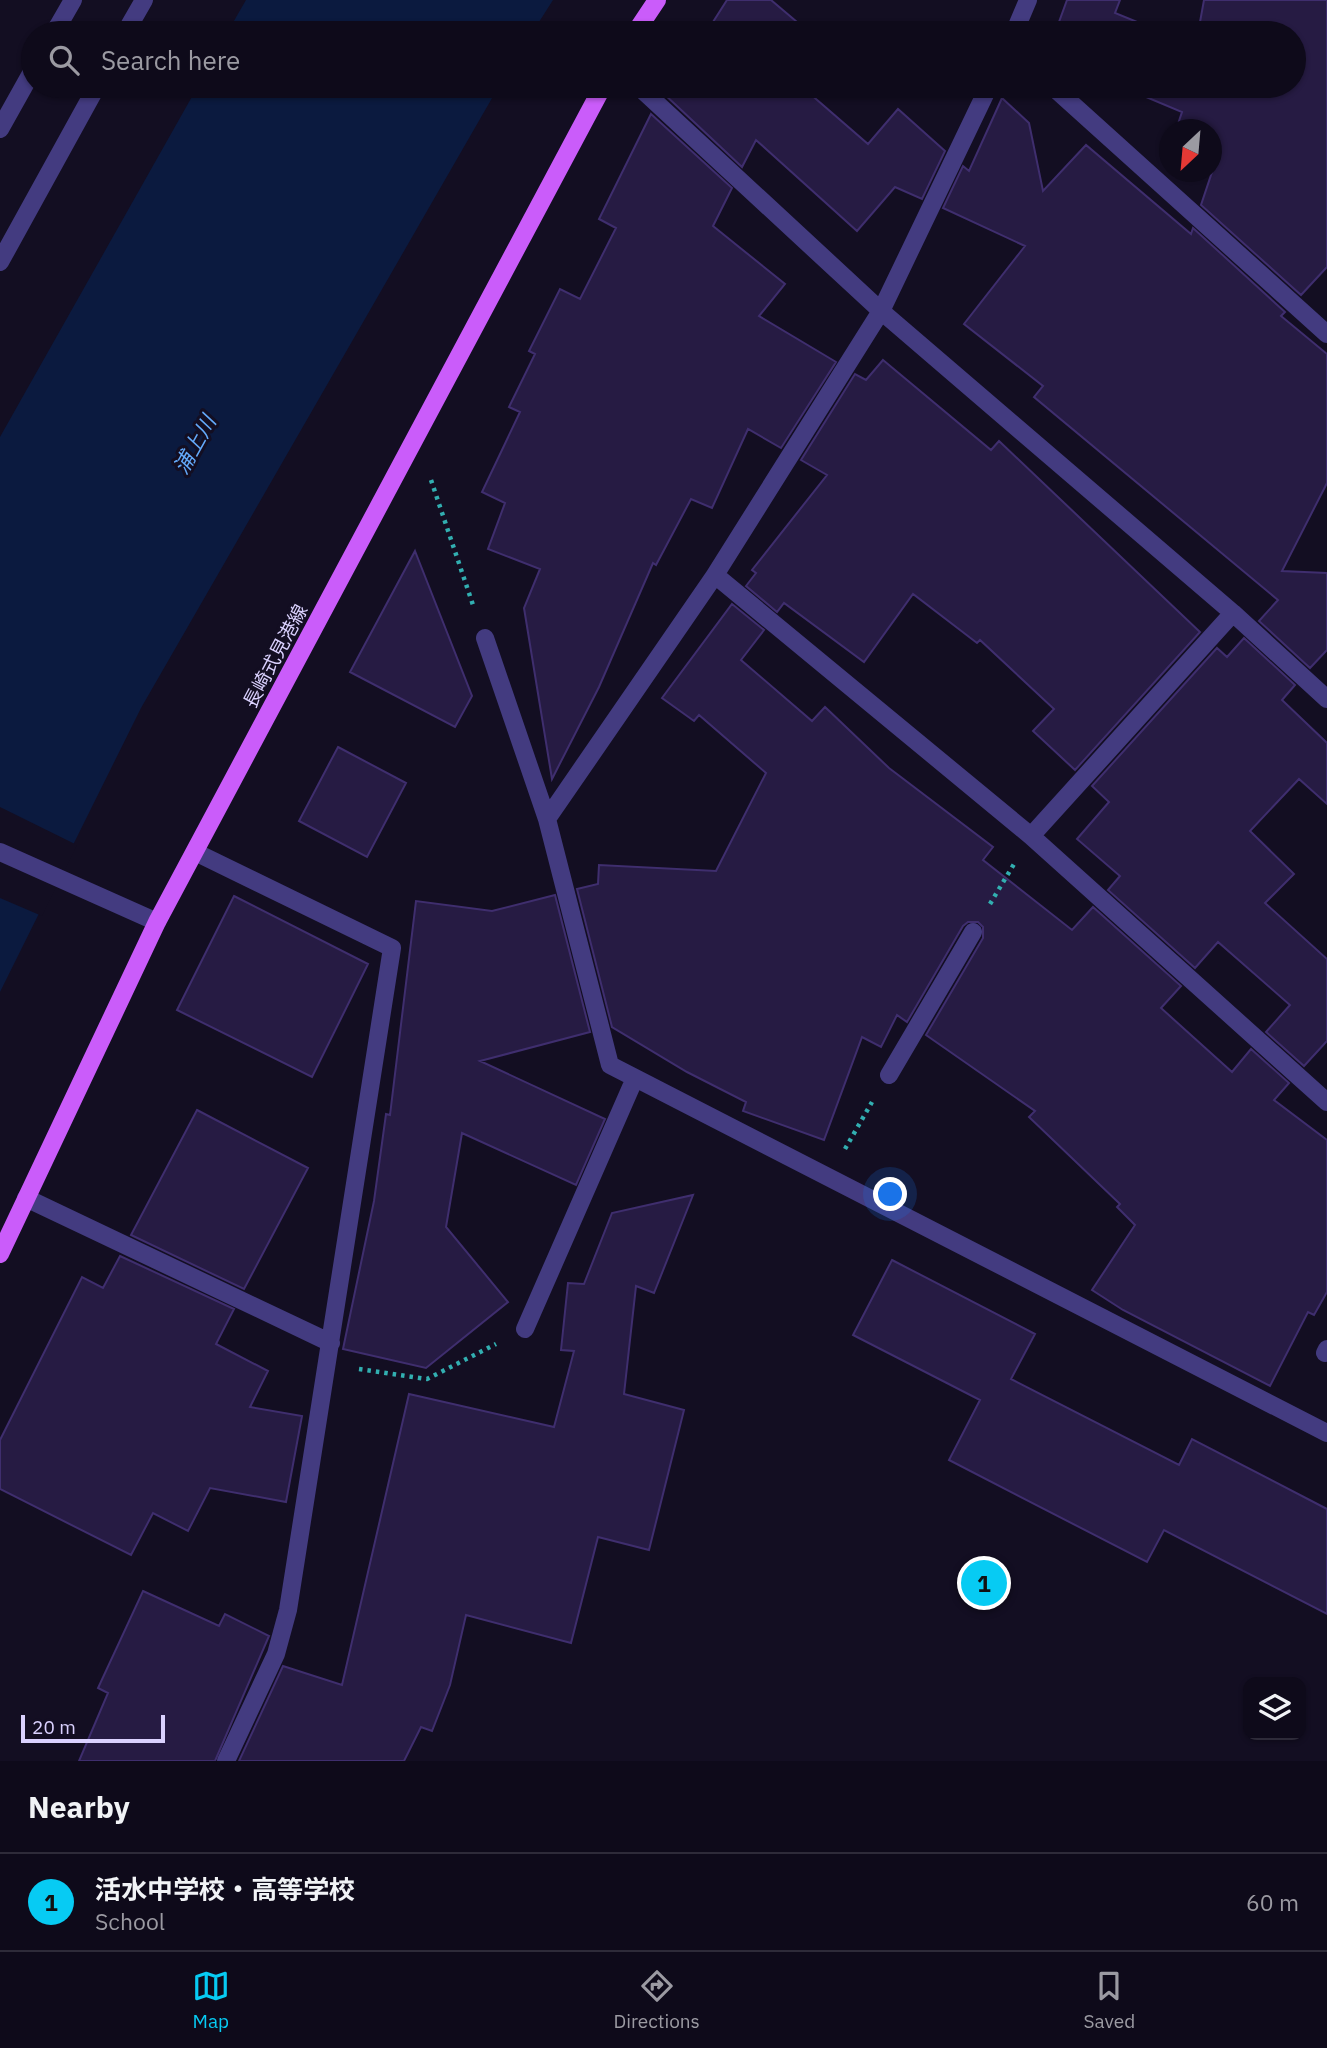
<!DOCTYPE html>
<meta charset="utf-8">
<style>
:root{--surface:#0e0a1a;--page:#1c1827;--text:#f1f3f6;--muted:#9b9aa2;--line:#2e2b39;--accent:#07cbf3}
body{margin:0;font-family:"IBM Plex Sans","Noto Sans JP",sans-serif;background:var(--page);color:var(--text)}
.controls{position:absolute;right:21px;bottom:21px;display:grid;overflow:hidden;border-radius:14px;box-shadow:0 2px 5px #0004}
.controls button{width:63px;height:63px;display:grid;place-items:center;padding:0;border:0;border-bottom:2px solid var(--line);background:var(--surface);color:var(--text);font:35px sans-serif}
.compass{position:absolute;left:1159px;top:119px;width:63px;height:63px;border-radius:50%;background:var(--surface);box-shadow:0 2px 5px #0004;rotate:206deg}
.scale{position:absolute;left:21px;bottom:18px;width:144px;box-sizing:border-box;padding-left:7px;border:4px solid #dad1fe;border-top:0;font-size:19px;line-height:24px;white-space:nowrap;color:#dad1fe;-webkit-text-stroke:5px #130e22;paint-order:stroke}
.you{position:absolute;left:891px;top:1195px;width:24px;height:24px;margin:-18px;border:5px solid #fff;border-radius:50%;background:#1a73e8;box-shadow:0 0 0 10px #1a73e833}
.badge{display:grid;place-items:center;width:46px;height:46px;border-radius:50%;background:var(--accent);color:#111;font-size:23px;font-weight:700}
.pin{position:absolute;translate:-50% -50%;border:4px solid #fff;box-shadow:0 2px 7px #0006}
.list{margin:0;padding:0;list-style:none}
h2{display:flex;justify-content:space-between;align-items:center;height:91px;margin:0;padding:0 28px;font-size:30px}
h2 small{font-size:23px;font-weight:400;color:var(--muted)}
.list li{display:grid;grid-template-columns:46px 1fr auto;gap:21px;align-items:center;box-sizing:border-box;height:98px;padding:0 28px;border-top:2px solid var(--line)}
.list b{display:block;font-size:26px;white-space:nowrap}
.list p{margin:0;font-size:23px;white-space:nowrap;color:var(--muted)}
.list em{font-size:23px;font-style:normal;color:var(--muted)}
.icon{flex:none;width:38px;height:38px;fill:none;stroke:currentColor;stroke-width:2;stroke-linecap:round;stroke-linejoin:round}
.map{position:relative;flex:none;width:1327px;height:1761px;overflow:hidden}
.search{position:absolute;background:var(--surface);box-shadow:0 2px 5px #0004;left:21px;right:21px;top:21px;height:77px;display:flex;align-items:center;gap:18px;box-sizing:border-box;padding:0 24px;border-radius:38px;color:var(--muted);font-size:26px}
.sheet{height:189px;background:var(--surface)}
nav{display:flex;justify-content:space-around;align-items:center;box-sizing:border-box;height:98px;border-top:2px solid var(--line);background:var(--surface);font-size:19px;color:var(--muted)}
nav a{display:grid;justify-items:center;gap:4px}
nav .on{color:var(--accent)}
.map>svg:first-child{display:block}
.water{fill:#0b1a3f}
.pier{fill:#130e22}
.building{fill:#261b43;stroke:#3f2e6e;stroke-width:2}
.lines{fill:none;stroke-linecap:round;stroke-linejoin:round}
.path{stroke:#32afb1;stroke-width:4.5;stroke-dasharray:3.5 5;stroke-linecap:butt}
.minor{stroke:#433b80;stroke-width:18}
.major{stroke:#ca5cfa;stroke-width:18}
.labels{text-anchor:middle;stroke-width:6;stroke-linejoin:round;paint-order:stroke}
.street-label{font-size:19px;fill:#dad1fe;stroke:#130e22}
.water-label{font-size:21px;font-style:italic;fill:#63a9fa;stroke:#130e22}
</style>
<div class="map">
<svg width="1327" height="1761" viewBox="0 0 1327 1761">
<rect width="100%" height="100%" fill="#130e22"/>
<path class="water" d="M246,0h307l-21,33h-305z
M198,86h301l-358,622 -141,284v-555z"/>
<path class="pier" d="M0,807l77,38 -35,71 -42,-18z"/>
<path class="building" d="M727,0h44l39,33h-104z
M1067,0h53l-5,13 49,20h-109z
M1204,0h123v267l-26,28 -100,-90 11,-33v-42h-36l6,-18 -62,-26h174v-53h-96z
M665,86h136l67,58 30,-35 47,42 -23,48 -27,-12 -38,44 -101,-91 -14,27 -80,-75z
M1002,98l27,25 14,68 43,-46 105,89 2,-6 92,84 -4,4 46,38v129l-45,88 45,2v77l-17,18 -51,-47 19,-21 -244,-203 9,-11 -79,-62 61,-78 -82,-38 20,-42 6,5z
M651,114l81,74 -19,38 72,58 -26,32 77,46 -55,86 -33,-19 -36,79 -21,-9 -35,66 -3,-2 -54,124 -47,92 -28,-171 16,-39 -52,-20 17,-46 -23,-11 38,-80 -11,-5 26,-53 -6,-3 31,-62 20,10 36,-71 -17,-9z
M883,360l108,90 8,-9 201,191 -125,138 -42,-39 21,-22 -74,-69 -3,3 -64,-49 -49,68 -80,-59 -7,9 -31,-26 10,-13 -4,-3 75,-95 -26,-15 54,-86 11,6z
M415,551l57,145 -17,31 -105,-55z
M732,604l32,26 -23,30 71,61 13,-14 64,61 104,79 -10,13 89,70 21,-23 88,79 -20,22 71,64 19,-23 38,34 -15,17 53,40v152l-13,23 -6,-3 -38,74 -147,-76 -31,-20 43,-65 -18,-18 3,-3 -91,-87 6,-6 -109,-76 57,-97v-11l-5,-5h-10l-5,4 -56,96 -10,-7 -16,32 -19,-10 -38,103 -81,-29 3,-9 -59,-30 -75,-45 -35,-138 21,-5 1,-19 117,6 50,-98 -67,-58 -5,6 -32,-23z
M1244,638l51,47 -13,15 45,43v61l-28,-25 -49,52 44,43 -29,29 62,56v82l-23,25 -38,-34 24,-27 -72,-63 -23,26 -87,-78 12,-14 -43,-37 32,-37 -17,-16 125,-138 10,9z
M338,747l68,36 -39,74 -68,-36z
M555,895l35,137 -110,29 125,58 -29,66 -114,-52 -16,94 62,75 -82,66 -83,-19 31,-148 12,-87 4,1 26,-214 76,10z
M234,896l134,68 -56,113 -135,-67z
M197,1110l111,58 -64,121 -113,-54z
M693,1195l-39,98 -18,-7 -12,108 60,16 -35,140 -51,-13 -27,106 -105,-28 -16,70 -18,46 -11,-4 -17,34h-165l44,-95 59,19 67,-291 145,33 20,-76 -13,-1 7,-67 16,1 28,-71z
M120,1256l114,53 -18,35 52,27 -18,36 52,9 -16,86 -76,-14 -22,43 -35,-18 -22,42 -131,-66v-49l82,-163 21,11z
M892,1260l143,74 -24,45 168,86 13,-26 135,70v105l-163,-84 -17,32 -198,-102 31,-60 -127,-65z
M143,1591l76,35 6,-12 44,22 -54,125h-136l29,-68 -10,-5z"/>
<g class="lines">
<path class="path" d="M431,480l43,128
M990,904l24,-40
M845,1149l27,-47
M359,1369l68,10 69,-35"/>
<path class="minor" d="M54,33l19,-33
M125,33l19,-33
M1014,33l14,-33
M638,86l243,225 352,302 94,86
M989,86l-108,225 -166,264 316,261 296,266
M1052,86l275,248
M0,129l33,-59
M0,262l97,-176
M485,638l62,181 63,246 717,368
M547,819l168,-244
M1031,836l202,-223
M0,852l157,70
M195,852l197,96 -104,662 -12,44 -50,107
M889,1075l84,-143
M26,1198l305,145
M525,1329l110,-251
M1325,1353l2,-4"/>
<path class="major" d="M635,33l22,-33
M0,1254l157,-332 446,-836"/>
</g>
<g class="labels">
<g class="street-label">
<text transform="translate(275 656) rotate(-62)" y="7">長崎式見港線</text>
</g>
<g class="water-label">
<text transform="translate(195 445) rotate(-61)" y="7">浦上川</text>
</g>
</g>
</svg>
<div class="controls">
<button><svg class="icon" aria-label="layers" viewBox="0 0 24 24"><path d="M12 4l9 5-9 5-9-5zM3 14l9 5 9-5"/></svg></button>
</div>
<svg class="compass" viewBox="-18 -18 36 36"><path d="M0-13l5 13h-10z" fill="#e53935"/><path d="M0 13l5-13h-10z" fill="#9b9aa2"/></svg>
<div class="scale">20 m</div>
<div class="you"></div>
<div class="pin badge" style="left:984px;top:1583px">1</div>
<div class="search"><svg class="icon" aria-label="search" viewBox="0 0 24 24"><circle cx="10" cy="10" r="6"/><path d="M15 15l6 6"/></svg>Search here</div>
</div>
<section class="sheet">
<h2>Nearby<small></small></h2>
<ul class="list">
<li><span class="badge">1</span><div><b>活水中学校・高等学校</b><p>School</p></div><em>60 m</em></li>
</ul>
</section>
<nav>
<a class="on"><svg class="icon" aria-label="map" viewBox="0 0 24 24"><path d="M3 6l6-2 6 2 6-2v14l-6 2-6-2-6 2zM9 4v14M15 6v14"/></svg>Map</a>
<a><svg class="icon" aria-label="directions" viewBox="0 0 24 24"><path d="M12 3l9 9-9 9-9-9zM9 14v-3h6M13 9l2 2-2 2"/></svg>Directions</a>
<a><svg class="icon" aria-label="saved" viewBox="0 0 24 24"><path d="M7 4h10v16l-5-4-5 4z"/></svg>Saved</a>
</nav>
